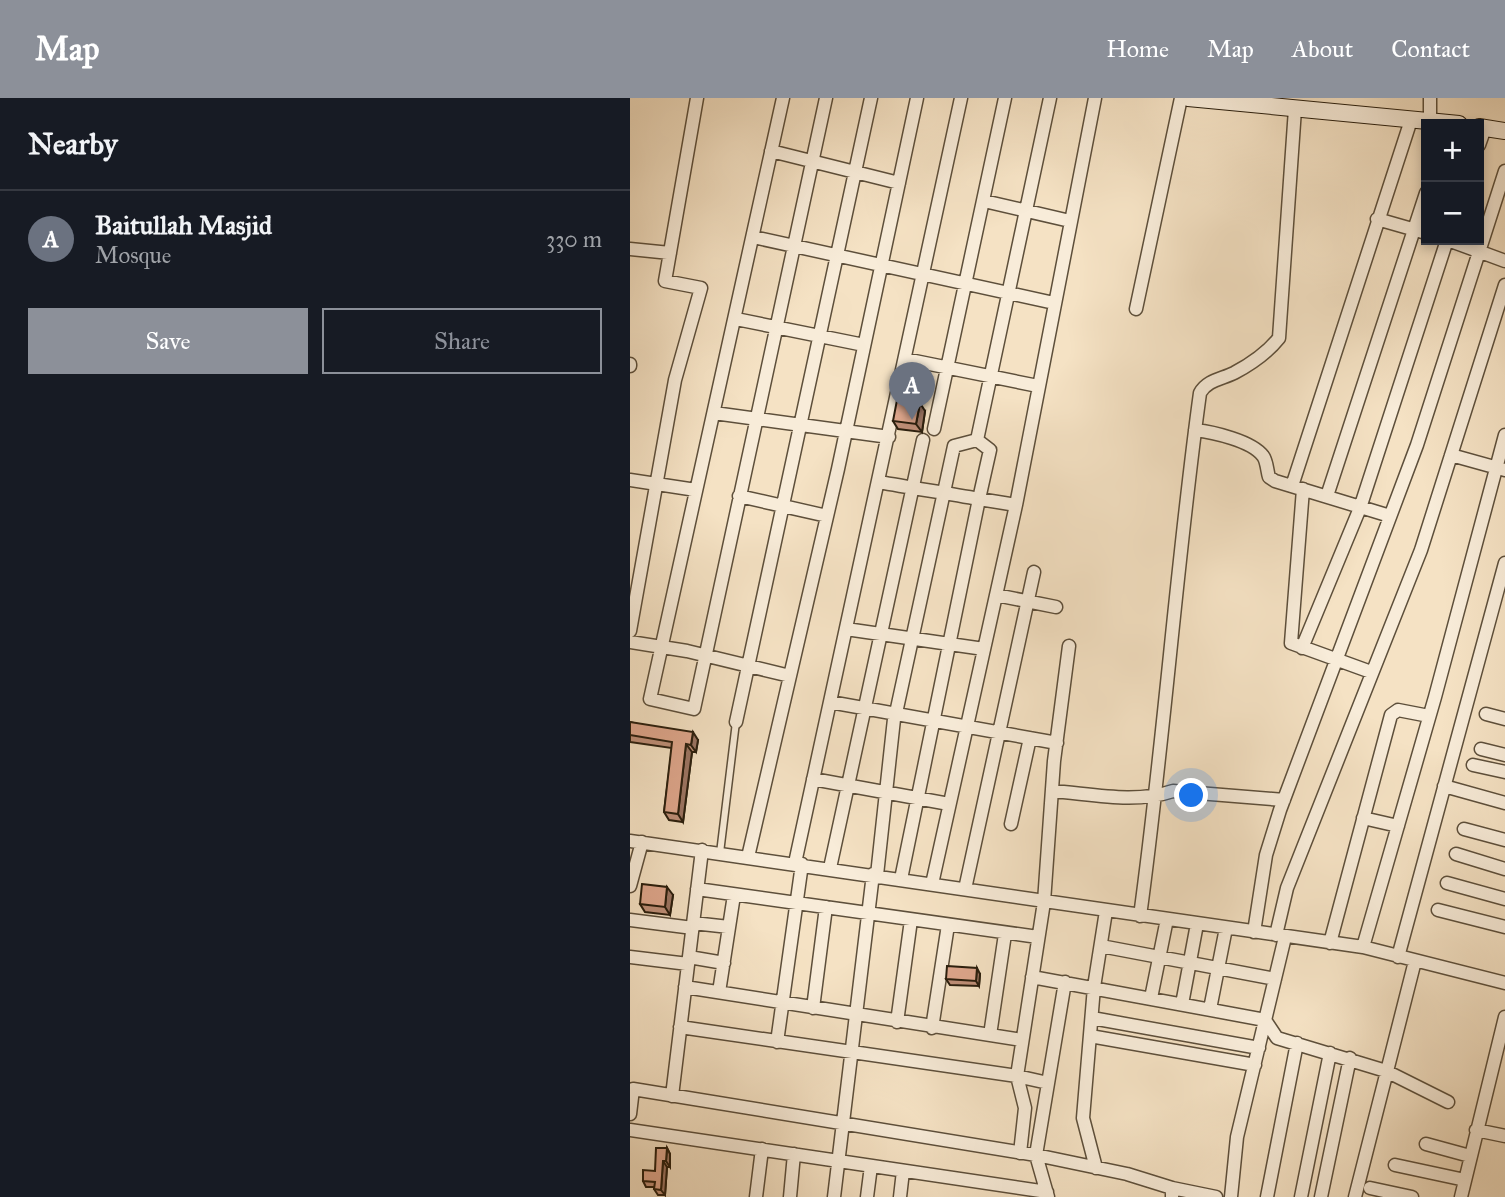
<!DOCTYPE html>
<meta charset="utf-8">
<style>
:root{--surface:#171b24;--page:#20242c;--text:#f1f3f6;--muted:#9ea1a6;--line:#363941;--accent:#8c9099}
body{margin:0;font-family:"IM FELL Great Primer",serif;background:var(--page);color:var(--text)}
.controls{position:absolute;right:21px;top:21px;display:grid;overflow:hidden;border-radius:0px;box-shadow:0 4px 10px #0003}
.controls button{width:63px;height:63px;display:grid;place-items:center;padding:0;border:0;border-bottom:2px solid var(--line);background:var(--surface);color:var(--text);font:35px sans-serif}
.you{position:absolute;left:562px;top:698px;width:24px;height:24px;margin:-18px;border:5px solid #fff;border-radius:50%;background:#1a73e8;box-shadow:0 0 0 10px #1a73e833}
.badge{display:grid;place-items:center;width:46px;height:46px;border-radius:50%;background:var(--accent);color:#fff;font-size:23px;font-weight:700}
.pin{position:absolute;translate:-50% -58px;filter:drop-shadow(0 2px 4px #0008)}
.pin::after{content:'';position:absolute;top:37px;width:24px;height:21px;background:inherit;clip-path:polygon(0 0,100% 0,50% 100%)}
.list{margin:0;padding:0;list-style:none}
h2{display:flex;justify-content:space-between;align-items:center;height:91px;margin:0;padding:0 28px;font-size:30px}
h2 small{font-size:23px;font-weight:400;color:var(--muted)}
.list li{display:grid;grid-template-columns:46px 1fr auto;gap:21px;align-items:center;box-sizing:border-box;height:98px;padding:0 28px;border-top:2px solid var(--line)}
.list b{display:block;font-size:26px;white-space:nowrap}
.list p{margin:0;font-size:23px;white-space:nowrap;color:var(--muted)}
.list em{font-size:23px;font-style:normal;color:var(--muted)}
.actions{display:flex;gap:14px;padding:21px 28px}
.actions a{flex:1;padding:16px 0;border:2px solid var(--accent);border-radius:0px;text-align:center;font-size:24px;color:var(--accent)}
.actions .main{background:var(--accent);color:#fff}
.map{position:relative;flex:none;width:875px;height:1099px;overflow:hidden}
header{display:flex;align-items:center;gap:42px;box-sizing:border-box;height:98px;padding:0 35px;background:var(--accent);color:#fff}
header strong{font-size:33px}
nav{display:flex;gap:38px;margin-inline-start:auto;font-size:24px}
main{display:flex}
aside{flex:1;background:var(--surface)}
.map>svg:first-child{display:block}
.lines{fill:none;stroke-linecap:round;stroke-linejoin:round}
.lane-casing{stroke:#5d4f3b;stroke-width:9}
.street-casing{stroke:#5d4f3b;stroke-width:15}
.secondary-casing{stroke:#2a1e0d;stroke-width:18}
.lane{stroke:#f8ecd9;stroke-width:6}
.street{stroke:#f8ecd9;stroke-width:12}
.secondary{stroke:#f8ecd9;stroke-width:16}
.wall{fill:#c09079;stroke:#2a1e0d;stroke-width:2}
.shaded-wall{fill:#9c7563;stroke:#2a1e0d;stroke-width:2}
.building{fill:#dfa78d;stroke:#2a1e0d;stroke-width:2}
</style>
<header>
<strong>Map</strong>
<nav><a>Home</a><a>Map</a><a>About</a><a>Contact</a></nav>
</header>
<main>
<aside>
<h2>Nearby<small></small></h2>
<ul class="list">
<li><span class="badge" style="background:#6b7280">A</span><div><b>Baitullah Masjid</b><p>Mosque</p></div><em>330 m</em></li>
</ul>
<div class="actions"><a class="main">Save</a><a>Share</a></div>
</aside>
<div class="map">
<svg width="875" height="1099" viewBox="0 0 875 1099">
<rect width="100%" height="100%" fill="#f5e2c4"/>
<filter id="stains"><feTurbulence type="fractalNoise" baseFrequency=".00286" numOctaves="4"/><feColorMatrix values="0 0 0 0 .2 0 0 0 0 .09 0 0 0 0 .02 0 0 0 .5 -.17"/></filter>
<radialGradient id="worn" r=".72"><stop offset=".6" stop-color="#630" stop-opacity="0"/><stop offset="1" stop-color="#630" stop-opacity=".3"/></radialGradient>
<g class="lines">
<defs>
<path id="lane" d="M90,755l16,-131"/>
<path id="street" d="M153,0l-133,601 44,10 132,-611
M800,0v24
M849,47l6,-17
M141,53l128,32
M354,103l86,20
M747,121l49,14
M123,139l301,66
M818,142l57,21
M0,151l40,4
M506,211l45,-211
M106,221l128,26
M275,261l133,27
M0,268v-2
M84,315l175,24
M304,331l71,-331
M565,332c18,2 57,11 68,26 4,5 4,15 6,21l6,4 115,35
M347,342l73,-342
M821,357l54,15
M0,382l66,10
M662,388l119,-366
M673,391l-12,154 80,29
M109,398l88,20
M697,398l99,-303
M386,407l79,-407
M366,497l60,12
M216,531l138,20
M0,533l45,-251 26,-92 -36,-7 32,-183
M0,544l57,9 103,25
M672,550l58,-140 87,-268
M200,604l227,41
M856,616l19,5
M106,624l135,-624
M851,651l24,6
M843,667l32,7
M183,681l136,25
M814,688l61,17
M422,693c40,3 83,13 121,0l111,9
M733,720l35,8
M381,726l19,-86
M834,731l41,11
M0,743l733,106 142,36
M826,756l49,15
M118,759l90,-388 79,-371
M165,765l166,-765
M200,770l93,-428
M247,777l17,-156 2,-6c19,-89 38,-178 58,-267l23,-6 13,10 -11,49c-33,-6 -67,-11 -100,-17
M271,781l78,-380 37,6 -84,379
M817,785l58,16
M0,788l12,-44
M67,791l341,48
M335,791l69,-317
M808,812l67,17
M510,818c24,-174 36,-349 60,-523 7,-13 22,-14 34,-20 17,-9 33,-20 45,-35l16,-229
M0,822l63,8
M63,825l36,4
M624,834l12,-77 14,-45 137,-365 88,-274
M646,837l11,-47 134,-338 84,-265
M700,845l61,-228 7,-5 31,6
M471,848l174,33
M733,849l72,-250 70,-262
M0,859l58,7
M59,859l35,6
M768,859l107,-394
M402,879l233,43 12,18 109,33 62,31
M55,889l337,53
M89,894l15,-97
M521,900l16,-79
M552,906l15,-80
M183,910l13,-101
M580,911l16,-81
M462,920l167,30
M267,924l14,-102
M50,929l337,49 31,7
M302,930l16,-103
M360,937l15,-101
M460,938l165,29
M147,944l25,-178
M42,998l30,-246
M0,1016l3,-25 403,66 91,19 45,14v9
M0,1032l417,62
M846,1032l29,6
M796,1046l44,12
M390,1055l5,-45 -8,-32 27,-174 10,-141 15,-115
M765,1067l70,15
M466,1070l-13,-50 11,-131 12,-76
M542,1090l44,9
M740,1090l42,9
M126,1099l6,-48
M160,1099l4,-43
M204,1099l39,-323
M237,1099l4,-31
M270,1099l3,-26
M418,1099l-12,-42 29,-173
M601,1099l6,-60 48,-200
M637,1099l30,-154
M671,1099l29,-144
M691,1099l29,-139
M725,1099l60,-236
M831,1099l44,-180"/>
<path id="secondary" d="M558,0l271,26
M849,29l26,4"/>
</defs>
<use href="#lane" class="lane-casing"/>
<use href="#street" class="street-casing"/>
<use href="#secondary" class="secondary-casing"/>
<use href="#lane" class="lane"/>
<use href="#street" class="street"/>
<use href="#secondary" class="secondary"/>
</g>
<path class="wall" d="M295,313l-3,21 -24,-3 -5,-8z
M0,624l68,18 -2,12h-4l-9,70 -14,-2 -5,-8 8,-64 -42,-6z
M43,797l-3,20 -25,-3 -5,-8z
M350,876l-1,12 -29,-1 -4,-6z
M37,1050l3,6v13h-3l-2,28h-7l-4,-6v-2h-8l-3,-6 12,-10z"/>
<path class="shaded-wall" d="M290,305l5,8 -3,21 -6,-8z
M63,634l5,8 -2,12 -5,-7z
M56,646l6,8 -9,70 -5,-8z
M37,789l6,8 -3,20 -5,-8z
M347,870l3,6 -1,12 -3,-5z
M37,1050l3,6v13l-4,-6z
M33,1063l4,6 -2,28 -4,-5z"/>
<path class="building" d="M267,302l23,3 -4,21 -23,-3z
M0,624l63,10 -2,13 -5,-1 -8,70 -14,-2 8,-70 -42,-7z
M12,786l25,3 -2,20 -25,-3z
M317,868l30,2 -1,13 -30,-2z
M26,1050h11l-1,13h-3l-2,29 -7,-1 1,-7 -12,-1v-11l12,1z"/>
<rect width="100%" height="100%" filter="url(#stains)"/>
<rect width="100%" height="100%" fill="url(#worn)"/>
</svg>
<div class="controls">
<button>+</button>
<button>−</button>
</div>
<div class="you"></div>
<div class="pin badge" style="left:282px;top:322px;background:#6b7280">A</div>
</div>
</main>
